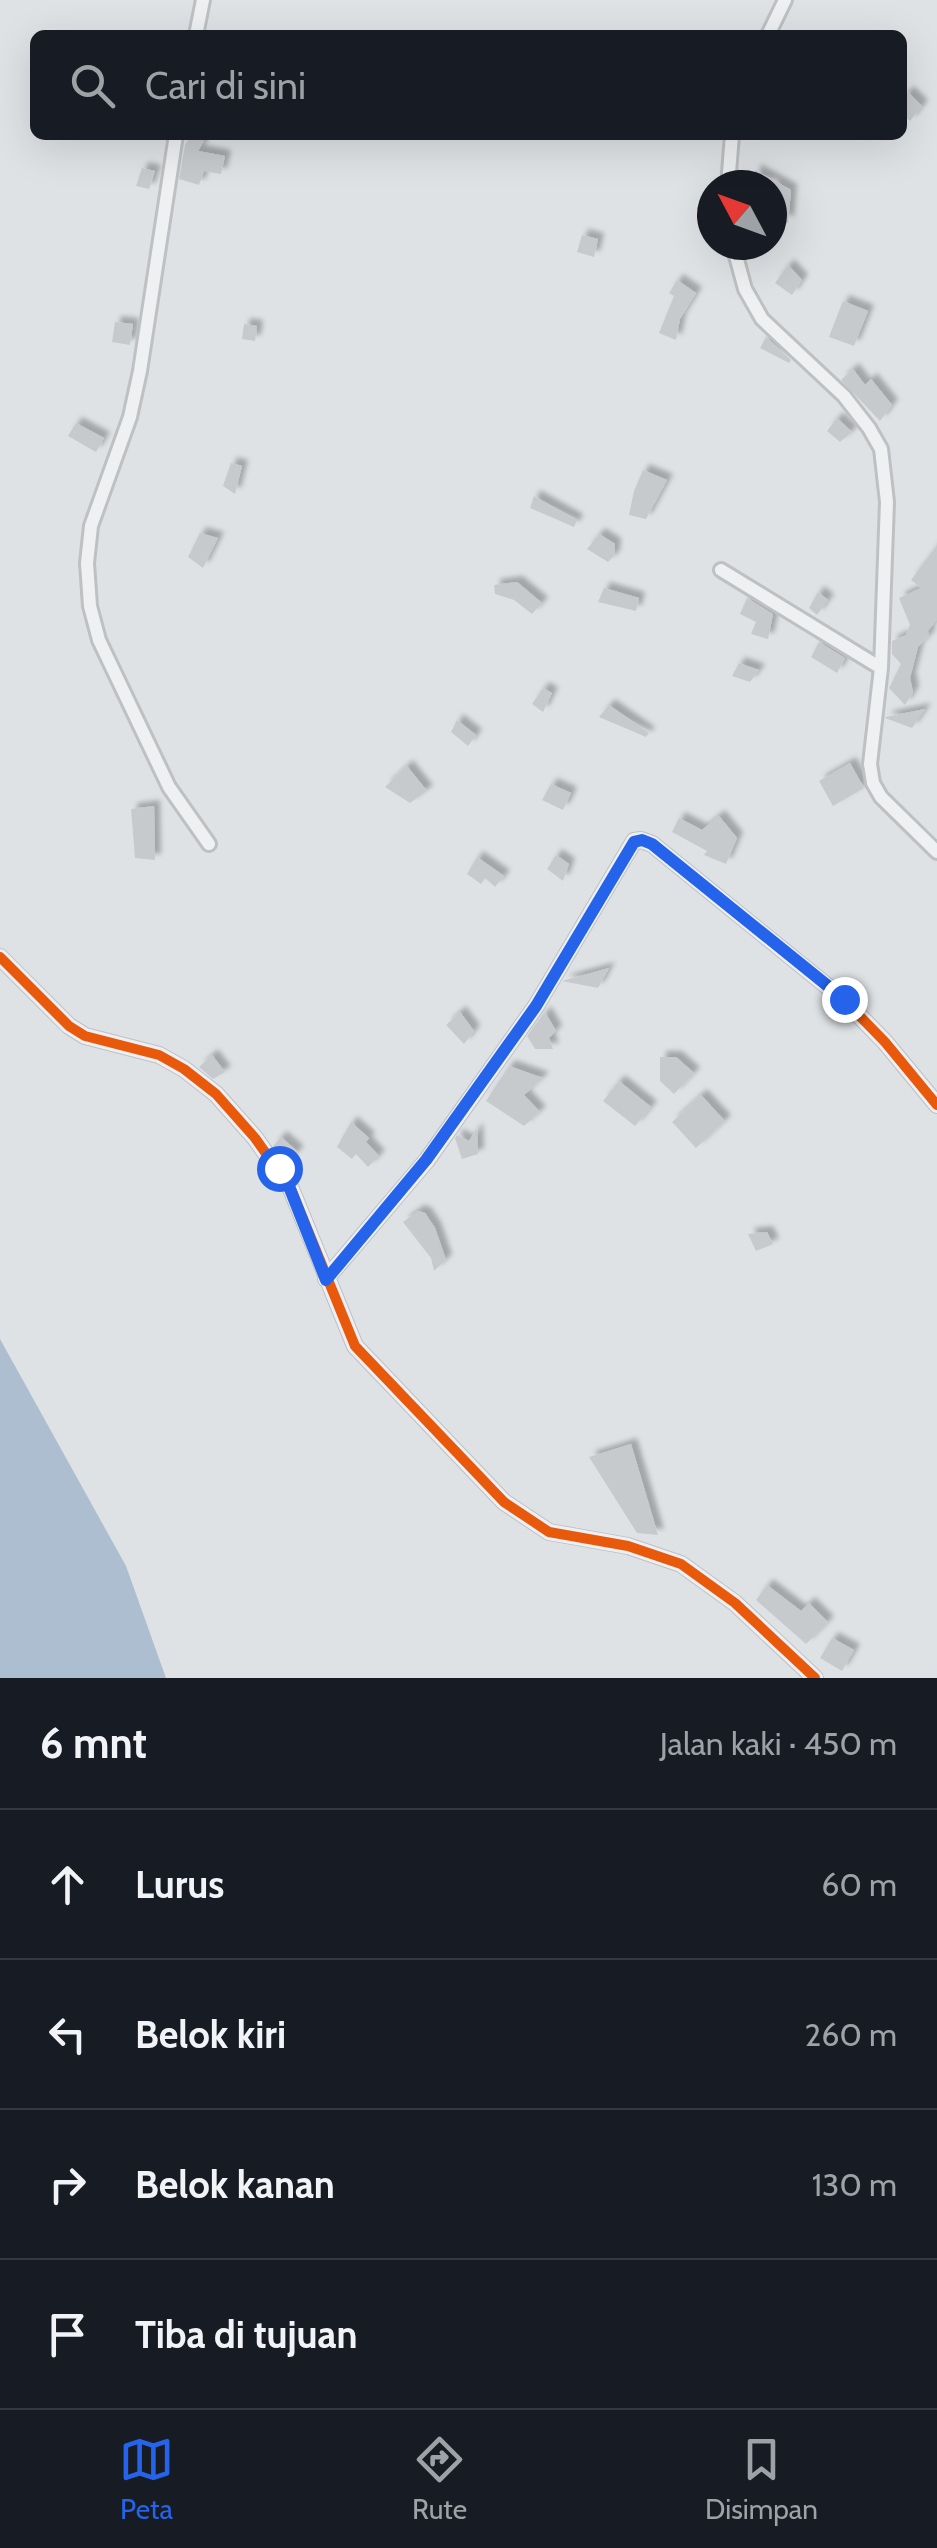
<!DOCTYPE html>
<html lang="id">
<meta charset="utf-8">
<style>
:root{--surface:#171b24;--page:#242831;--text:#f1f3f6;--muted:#9ea1a6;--line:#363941;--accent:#2563eb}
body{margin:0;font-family:Cabin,sans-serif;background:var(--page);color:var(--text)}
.compass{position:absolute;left:697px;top:170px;width:90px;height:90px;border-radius:50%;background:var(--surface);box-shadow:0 10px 40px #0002;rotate:311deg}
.stop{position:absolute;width:30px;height:30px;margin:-22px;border:8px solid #2563eb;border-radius:50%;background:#fff}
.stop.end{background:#2563eb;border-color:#fff;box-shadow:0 2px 10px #0008}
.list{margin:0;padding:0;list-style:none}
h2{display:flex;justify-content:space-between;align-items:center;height:130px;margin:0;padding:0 40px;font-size:42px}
h2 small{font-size:32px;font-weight:400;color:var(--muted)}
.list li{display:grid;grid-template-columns:65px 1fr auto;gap:30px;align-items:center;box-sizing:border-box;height:150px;padding:0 40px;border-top:2px solid var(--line)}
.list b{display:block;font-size:38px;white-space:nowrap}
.list em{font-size:32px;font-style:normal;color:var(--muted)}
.icon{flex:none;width:55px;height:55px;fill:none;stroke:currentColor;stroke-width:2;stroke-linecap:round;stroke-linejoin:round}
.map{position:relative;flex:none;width:937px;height:1678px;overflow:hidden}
.search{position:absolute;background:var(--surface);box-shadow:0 10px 40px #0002;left:30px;right:30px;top:30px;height:110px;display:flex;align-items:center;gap:25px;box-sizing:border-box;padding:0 35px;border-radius:15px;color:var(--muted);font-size:38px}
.sheet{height:730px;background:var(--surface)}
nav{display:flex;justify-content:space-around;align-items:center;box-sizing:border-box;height:140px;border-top:2px solid var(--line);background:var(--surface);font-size:28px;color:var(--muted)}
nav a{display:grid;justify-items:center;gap:5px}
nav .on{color:var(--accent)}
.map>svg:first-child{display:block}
.water{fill:#adbed1}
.building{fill:#c7cacd;filter:url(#shadow)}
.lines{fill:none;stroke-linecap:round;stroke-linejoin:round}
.minor-casing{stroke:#bec0c3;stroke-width:18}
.minor{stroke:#eff0f1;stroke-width:12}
.cycleway-casing{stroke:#ecf0f5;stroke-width:16}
.cycleway{stroke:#e8590c;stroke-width:10}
.route{stroke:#2563eb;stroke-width:12}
</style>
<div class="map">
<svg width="937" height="1678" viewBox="0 0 937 1678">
<defs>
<filter id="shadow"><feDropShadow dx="6" dy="-6" stdDeviation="2.5" flood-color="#0004"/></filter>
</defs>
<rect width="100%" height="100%" fill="#dfe2e5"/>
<path class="water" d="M0,1339l126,227 40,112h-166z"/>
<path class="building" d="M908,92l14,14 -12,15 -8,-7v-16z
M191,135l13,6 -6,10 27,5 -4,18 -17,-3 -5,14 -20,-6 6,-34z
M142,168l13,3 -6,18 -13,-3z
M755,170l36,20 -3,33 -16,-10v-28h-19z
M582,235l16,4 -4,18 -17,-5z
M788,265l14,15 -10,15 -17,-12z
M677,280l19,13 -16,26 -4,21 -17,-7 15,-37 -5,-3z
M843,301l25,10 -14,35 -25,-9z
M115,322l18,2 -3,21 -18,-3z
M244,324l13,2 -2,15 -13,-2z
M766,337l25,23 -2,3 -29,-15z
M853,369l12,16 6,-6 21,26 -12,16 -39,-41z
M837,418l15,14 -12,10 -13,-11z
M76,423l28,15 -8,14 -28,-16z
M231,463l11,3 -7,28 -12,-8z
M643,470l24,10 -21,39 -17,-4 5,-24z
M534,496l43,24 -3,7 -44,-19z
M200,533l18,5 -15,30 -15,-11z
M599,534l16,10 -1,12 -6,6 -21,-13z
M937,545v74l-9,12 1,5 -11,11 -8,31 3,14 -8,13 -16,-17 12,-24 -9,-10v-13l14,-6 4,-10 -11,-27 22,-10 -10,-8z
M517,582l25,21 -10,11 -18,-14 -19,-6 -1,-9z
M604,588l35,10 -3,13 -38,-9z
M818,592l10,8 -11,15 -8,-7z
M747,598l26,16 -5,25 -17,-5 5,-12 -16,-8z
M819,642l26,16 -8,15 -26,-16z
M739,663l20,7 -9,12 -18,-6z
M543,688l9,5 -9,19 -11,-8z
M609,705l40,28 -3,4 -47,-20z
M925,709l-13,19 -27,-10 1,-1z
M457,720l19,15 -8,11 -17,-14z
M850,763l14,25 -31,18 -14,-25z
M407,766l20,25 -17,12 -25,-16z
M551,784l20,9 -8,17 -21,-10z
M154,806l1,54 -20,-2 -4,-49z
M719,816l18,22 -11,26 -22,-9 3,-4 -35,-19 7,-14 23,12z
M556,855l13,9 -6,17 -16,-12z
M477,857l27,19 -9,11 -10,-9 -4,6 -14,-10z
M609,968l-11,20 -36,-7z
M460,1012l14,19 -10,13 -18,-19z
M545,1012l11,19 -7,7 4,11h-18l-8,-13z
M212,1055l13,17 -12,7 -14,-12z
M660,1057h16l18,16 -20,21 -14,-13z
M509,1066l34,12 -19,17 16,17 -16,14 -38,-25z
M619,1081l32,26 -16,19 -32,-25z
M701,1095l24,26 -29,27 -24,-26z
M351,1122l18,16 -3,4 13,14 -11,11 -12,-13 -4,5 -15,-12z
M477,1128l1,26 -16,5 -7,-21 2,-3 12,6z
M281,1137l17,15 -13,12 -12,-18z
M418,1211l7,2 10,15 11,32 -12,11 -3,-13 -28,-36z
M767,1232l6,12 -17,7 -8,-17z
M631,1444l27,91 -21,-2 -48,-76z
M767,1585l34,26 8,-8 19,19 -22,22 -50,-44z
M832,1638l22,12 -12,21 -22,-13z"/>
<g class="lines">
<defs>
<path id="minor" d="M196,35l7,-35
M768,35l17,-35
M176,135l-36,236 -10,46 -39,109 -4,37 3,43 9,34 70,147 40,57
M728,185l4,-50
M733,245l12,44 17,30 82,77 25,32 12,21 6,53 -6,166 -11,96 3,19 8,14 56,55
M721,570l160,98
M0,957l69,69 16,10 74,19 25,14 32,25 39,44 36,51 64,157 149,156 45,30 79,14 53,18 54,39 80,75
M326,1279l101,-119 109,-154 98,-165 7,-1 11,4 191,155 42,43 52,63"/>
</defs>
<use href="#minor" class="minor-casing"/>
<use href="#minor" class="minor"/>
<defs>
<path id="cycleway" d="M0,957l69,69 16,10 74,19 25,14 32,25 39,44 36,51 64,157 149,156 45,30 79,14 53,18 54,39 80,75
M326,1279l101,-119 109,-154 98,-165 7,-1 11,4 191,155 42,43 52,63"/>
</defs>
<use href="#cycleway" class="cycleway-casing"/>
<use href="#cycleway" class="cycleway"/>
</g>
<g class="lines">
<path class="route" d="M279,1168l11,21 36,91 100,-120 110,-154 98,-164 8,-2 10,4 192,155"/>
</g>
</svg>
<svg class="compass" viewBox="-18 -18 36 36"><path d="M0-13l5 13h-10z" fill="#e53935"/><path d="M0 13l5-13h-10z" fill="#9ea1a6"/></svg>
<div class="stop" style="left:279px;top:1168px"></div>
<div class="stop end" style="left:844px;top:999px"></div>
<div class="search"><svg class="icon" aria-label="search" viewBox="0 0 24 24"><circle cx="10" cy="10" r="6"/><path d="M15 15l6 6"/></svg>Cari di sini</div>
</div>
<section class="sheet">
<h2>6 mnt<small>Jalan kaki · 450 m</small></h2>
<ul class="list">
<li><svg class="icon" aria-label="ahead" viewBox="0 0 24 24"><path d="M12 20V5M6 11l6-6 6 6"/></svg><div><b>Lurus</b></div><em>60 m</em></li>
<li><svg class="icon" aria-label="left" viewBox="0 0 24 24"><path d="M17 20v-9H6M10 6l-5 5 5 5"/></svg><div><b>Belok kiri</b></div><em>260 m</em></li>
<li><svg class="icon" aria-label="right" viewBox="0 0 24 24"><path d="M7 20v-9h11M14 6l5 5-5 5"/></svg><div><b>Belok kanan</b></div><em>130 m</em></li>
<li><svg class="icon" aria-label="arrive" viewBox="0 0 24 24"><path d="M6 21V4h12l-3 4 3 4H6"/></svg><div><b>Tiba di tujuan</b></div></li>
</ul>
</section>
<nav>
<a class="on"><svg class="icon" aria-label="map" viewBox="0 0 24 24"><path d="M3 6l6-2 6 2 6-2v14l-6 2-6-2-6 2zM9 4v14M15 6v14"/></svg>Peta</a>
<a><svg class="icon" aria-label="directions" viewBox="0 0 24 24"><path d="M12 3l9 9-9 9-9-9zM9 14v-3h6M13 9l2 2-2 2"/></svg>Rute</a>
<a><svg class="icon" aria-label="saved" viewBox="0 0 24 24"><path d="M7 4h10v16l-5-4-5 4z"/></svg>Disimpan</a>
</nav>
